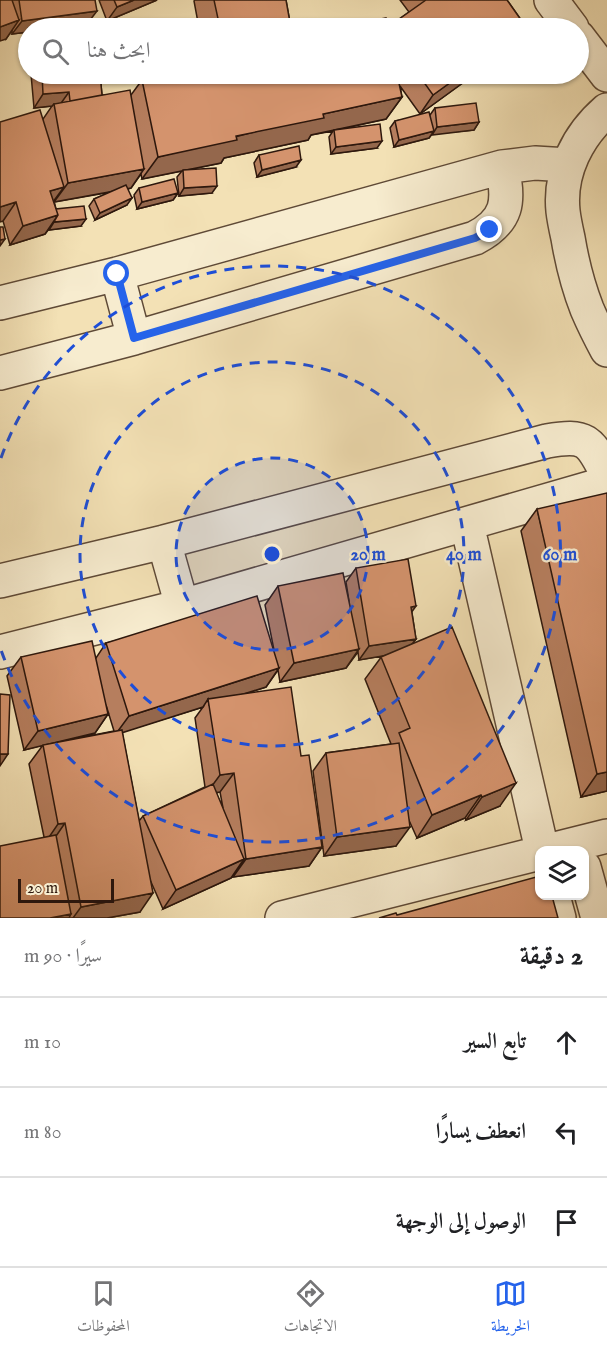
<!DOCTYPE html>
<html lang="ar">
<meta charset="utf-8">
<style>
:root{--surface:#fff;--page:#f6f6f6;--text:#202124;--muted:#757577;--line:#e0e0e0;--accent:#2563eb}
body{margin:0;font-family:"IM FELL English",Amiri,serif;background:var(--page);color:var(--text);direction:rtl}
.controls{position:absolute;right:18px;bottom:18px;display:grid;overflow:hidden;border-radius:12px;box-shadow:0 2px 4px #0004}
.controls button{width:54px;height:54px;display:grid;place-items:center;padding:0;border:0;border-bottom:2px solid var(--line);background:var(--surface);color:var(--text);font:30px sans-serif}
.scale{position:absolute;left:18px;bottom:15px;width:96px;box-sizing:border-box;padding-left:6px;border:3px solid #2e180d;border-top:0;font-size:16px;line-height:21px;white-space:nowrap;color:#2e180d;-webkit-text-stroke:4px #f7eccf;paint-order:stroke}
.stop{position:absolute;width:18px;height:18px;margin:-14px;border:4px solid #2563eb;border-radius:50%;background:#fff}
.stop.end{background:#2563eb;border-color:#fff;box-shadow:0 2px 6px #0008}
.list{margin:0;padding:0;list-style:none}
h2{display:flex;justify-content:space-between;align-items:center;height:78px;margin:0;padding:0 24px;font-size:26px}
h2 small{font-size:20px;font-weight:400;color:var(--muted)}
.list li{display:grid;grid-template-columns:39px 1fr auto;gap:18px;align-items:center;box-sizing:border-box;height:90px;padding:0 24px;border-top:2px solid var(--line)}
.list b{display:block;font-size:22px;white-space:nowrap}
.list em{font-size:20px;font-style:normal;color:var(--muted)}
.icon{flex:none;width:33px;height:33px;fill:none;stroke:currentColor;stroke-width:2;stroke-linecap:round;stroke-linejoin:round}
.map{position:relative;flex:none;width:607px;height:918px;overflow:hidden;direction:ltr}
.search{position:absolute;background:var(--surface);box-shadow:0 2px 4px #0004;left:18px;right:18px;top:18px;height:66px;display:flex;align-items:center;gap:15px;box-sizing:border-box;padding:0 21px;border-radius:33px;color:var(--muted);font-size:22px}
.sheet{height:348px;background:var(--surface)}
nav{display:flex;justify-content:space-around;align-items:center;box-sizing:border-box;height:84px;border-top:2px solid var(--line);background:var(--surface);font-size:16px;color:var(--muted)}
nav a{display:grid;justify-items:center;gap:3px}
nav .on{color:var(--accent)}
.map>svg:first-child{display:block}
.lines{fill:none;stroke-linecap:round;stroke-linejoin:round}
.minor-casing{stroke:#5f4a37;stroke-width:36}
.tertiary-casing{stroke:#5f4a37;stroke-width:36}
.minor{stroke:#f7eccf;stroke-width:33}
.tertiary{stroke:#f7eccf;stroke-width:33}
.wall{fill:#b67e5e;stroke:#2e180d;stroke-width:1.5;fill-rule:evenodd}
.shaded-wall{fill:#94674c;stroke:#2e180d;stroke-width:1.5}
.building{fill:#d4936d;stroke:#2e180d;stroke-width:1.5}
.route{stroke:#2563eb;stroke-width:8}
.ring{fill:none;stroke:#1d4ed8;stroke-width:3;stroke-dasharray:10 8}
.centre{fill:#1d4ed8;stroke:#f7eccf;stroke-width:3}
.ring-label{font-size:18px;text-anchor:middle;font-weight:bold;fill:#1d4ed8;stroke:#f7eccf;stroke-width:4.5;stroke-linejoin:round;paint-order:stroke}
</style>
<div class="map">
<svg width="607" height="918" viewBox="0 0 607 918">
<rect width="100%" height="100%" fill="#f3e1b5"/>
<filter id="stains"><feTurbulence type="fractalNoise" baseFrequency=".00333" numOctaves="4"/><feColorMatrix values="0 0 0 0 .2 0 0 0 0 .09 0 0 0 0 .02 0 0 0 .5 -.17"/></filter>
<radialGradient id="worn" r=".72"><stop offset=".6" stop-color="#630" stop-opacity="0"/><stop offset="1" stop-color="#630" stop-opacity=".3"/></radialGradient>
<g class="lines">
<defs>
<path id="minor" d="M117,274l17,64
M0,303l117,-29 385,-107 33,-4 33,2
M0,373l134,-35 341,-100c33,-17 35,-37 27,-71
M467,524l75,326
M164,542l18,64
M0,581l164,-39 383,-101c39,-7 43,-1 60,33
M0,652l182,-46 425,-123
M551,850l56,-14
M584,867l14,51
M553,896l6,22
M282,918l258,-65"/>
<path id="tertiary" d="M551,0l21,28
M578,37l29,38
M607,110c-29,25 -48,62 -44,101 1,9 3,18 5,27 4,24 10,48 19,71 6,14 13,28 20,41"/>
</defs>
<use href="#minor" class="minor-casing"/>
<use href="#tertiary" class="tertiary-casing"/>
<use href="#minor" class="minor"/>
<use href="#tertiary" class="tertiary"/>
</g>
<path class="wall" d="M0,0h95l-7,23 8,5h-68v4l-16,2v-4l-6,9z
M99,0h58l-50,21z
M195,0h91l5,28h-92l-5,-27z
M400,0h107l19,27 -1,1h-187l50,-1 21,-15z
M31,74h69l2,21h29l11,-15 32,-6h301l-55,40 -20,-28 2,11 -16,22 -45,10 36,19 -46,6 -2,-17 4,-6 -22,4 -3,5 -84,18 -3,5 -34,7 25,23 -33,3 -2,-19 5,-6 -40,8 -1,-5 -10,14 -3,1 -1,16 -32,15 -6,-14 5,-7 17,-7 -57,10v-1l2,8 25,17 -32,4v-1l-4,5 -35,11 -7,-24 40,-102 9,-13 -18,2z
M435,108l44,14 -5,8 -42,4 -3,4 -35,9 -4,-19 5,-7 35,-6z
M259,155l37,12 -39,10 -3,-14z
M139,188l39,5 -5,7 -36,9 -3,-14z
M537,509l70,282 -26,6 -60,-266z
M356,568l56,45 4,26 -4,5 88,162 -34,14 -1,-2 -48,20 -9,-20 -12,28 -72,10 -11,-85 13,-18 65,-9 -26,-65 17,-23 -23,4 -1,-8 -12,16 -66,14 -2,-12 -12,17 -21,7 56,62 21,91 -13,19 -76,11v-1l-2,2 -68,31 -12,-27 -11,30 -33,6h-107l44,-81 -15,-73 14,-19 -19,5 -17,-74 14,-19 75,1 10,-15 168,7 -9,-45 13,-19 71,15 -3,-19zM106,705l8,26 -71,14 52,-12 13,-19zM203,707l-8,11 10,69 -62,29 -4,5 -17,-89zM220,792l3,16 -7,-15z"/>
<path class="shaded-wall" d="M134,0h23l-50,21 10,-14z
M97,11l-10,13 -59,4v4l-16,2 10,-13z
M19,20l-13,19 -6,2v-14z
M462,74h13l-55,40 13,-19z
M69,92l-10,14 -5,-2 -2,2 -18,2 9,-14z
M402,97l-16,22 -75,16 -3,5 -84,18 -3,5 -79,16 16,-22 165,-43z
M479,122l-5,8 -42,5 5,-8z
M434,131l-5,7 -35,9 5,-7z
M382,141l-5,7 -46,6 5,-7z
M301,160l-5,7 -39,10 5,-7z
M144,169l-13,19 -77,14 14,-19z
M217,186l-5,7 -33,3 5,-8z
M64,187l-14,19v-15z
M178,193l-5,7 -36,9 5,-7z
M132,198l-5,7 -32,15 5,-7z
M16,202l-13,19 -3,1v-15z
M58,215l-13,19 -35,11 13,-19z
M86,219l-5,7 -32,4 5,-8z
M5,239l-5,7v-6z
M416,606l-10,14 5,-13z
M416,639l-10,13 -47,8 10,-14z
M359,649l-13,19 -66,14 14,-19z
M279,668l-13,19 -57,18 -1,-6 -5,8 -88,28 14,-19z
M108,714l-13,19 -71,17 14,-19z
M0,754h8l-8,12z
M607,772v19l-26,6 16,-23z
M234,773l-14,19 -14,2 14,-19z
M516,783l-16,23 -34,14 16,-23z
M481,795l-16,23 -48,20 15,-23z
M65,823l-13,19 -7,1 13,-19z
M410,827l-14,19 -72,10 13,-19z
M322,847l-13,19 -76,11 13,-18z
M244,859l-13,19 -68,31 13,-19z
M153,893l-13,19 -33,6h-34l8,-11z
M71,914l-2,4h-19z"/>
<path class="building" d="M0,0h12l7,20 -19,7z
M19,0h76l2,11 -75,10z
M114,0h20l-17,7z
M214,0h72l5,28h-71z
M426,0h81l19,27 -2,1h-136v-1z
M386,18l2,10h-50z
M95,22l1,6h-58v-1z
M42,74h58l2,21 -32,6 -1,-9 -26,2z
M174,74h223l5,23 -79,17 1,4 -88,18 1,4 -79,17 -16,-77z
M418,74h44l-29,21z
M130,90l14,79 -76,14 -14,-79z
M476,103l3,19 -42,5 -2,-19z
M40,110l24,77 -14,4 8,24 -35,11 -7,-24 -16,5v-85z
M429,112l5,19 -35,9 -4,-19z
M380,124l2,17 -46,6 -2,-17z
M299,146l2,14 -39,10 -3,-15z
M216,168l1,18 -33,2 -1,-18z
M174,179l4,14 -36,9 -3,-14z
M126,185l6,13 -32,15 -6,-14z
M84,206l2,13 -32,3 4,-7 -2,-6z
M0,227h3l2,12 -5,1z
M607,493v279l-10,2 -60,-265z
M408,559l8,47 -5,1 5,32 -47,7 -13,-78z
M343,573l16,76 -65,14 -16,-77z
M257,596l22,72 -150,48 -23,-73z
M452,627l64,156 -34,14 -1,-2 -49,20 -33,-82 11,-5 -29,-71z
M92,641l16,73 -70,17 -17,-74z
M291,687l10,69 8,-1 13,92 -76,12 -12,-86 -14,2 -12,-76z
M0,694l10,1 -2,59h-8z
M122,730l31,163 -72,14 -16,-84 -7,1 -15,-79z
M399,743l11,84 -73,10 -11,-84z
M213,784l31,75 -68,31 -33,-74z
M56,835l15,79 -21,4h-50v-72z
M540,876v20h12l6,22h-179l17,-5 1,2z"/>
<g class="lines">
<path class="route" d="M117,274l17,64 341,-100 15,-8"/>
</g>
<circle cx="272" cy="554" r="96" fill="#1d4ed8" fill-opacity=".12"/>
<g class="ring">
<circle cx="272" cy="554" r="96"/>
<circle cx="272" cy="554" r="192"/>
<path d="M1 458A288 288 0 1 1 1 650"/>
</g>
<circle cx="272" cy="554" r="9" class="centre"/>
<g class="ring-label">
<text x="368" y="560">20 m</text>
<text x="464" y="560">40 m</text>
<text x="560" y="560">60 m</text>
</g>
<rect width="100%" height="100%" filter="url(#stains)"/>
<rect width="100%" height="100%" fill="url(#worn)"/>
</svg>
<div class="controls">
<button><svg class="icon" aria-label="layers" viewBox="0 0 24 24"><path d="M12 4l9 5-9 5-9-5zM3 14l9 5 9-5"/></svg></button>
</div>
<div class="scale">20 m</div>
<div class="stop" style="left:117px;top:274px"></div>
<div class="stop end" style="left:490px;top:230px"></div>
<div class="search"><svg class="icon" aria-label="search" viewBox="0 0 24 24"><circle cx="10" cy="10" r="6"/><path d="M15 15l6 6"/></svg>ابحث هنا</div>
</div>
<section class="sheet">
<h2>2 دقيقة<small>سيرًا · 90 m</small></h2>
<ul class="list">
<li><svg class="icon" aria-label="ahead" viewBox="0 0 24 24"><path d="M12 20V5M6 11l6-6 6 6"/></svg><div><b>تابع السير</b></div><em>10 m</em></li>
<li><svg class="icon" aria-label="left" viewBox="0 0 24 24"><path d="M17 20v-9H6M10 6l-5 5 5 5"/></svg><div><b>انعطف يسارًا</b></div><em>80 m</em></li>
<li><svg class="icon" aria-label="arrive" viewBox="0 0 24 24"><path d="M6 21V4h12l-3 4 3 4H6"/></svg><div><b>الوصول إلى الوجهة</b></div></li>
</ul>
</section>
<nav>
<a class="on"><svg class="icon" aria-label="map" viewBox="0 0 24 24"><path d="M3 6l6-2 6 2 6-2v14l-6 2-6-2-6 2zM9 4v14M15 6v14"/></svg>الخريطة</a>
<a><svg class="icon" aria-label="directions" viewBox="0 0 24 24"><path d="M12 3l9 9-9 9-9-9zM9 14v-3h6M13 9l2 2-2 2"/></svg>الاتجاهات</a>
<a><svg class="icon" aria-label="saved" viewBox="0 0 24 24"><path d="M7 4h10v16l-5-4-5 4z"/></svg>المحفوظات</a>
</nav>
